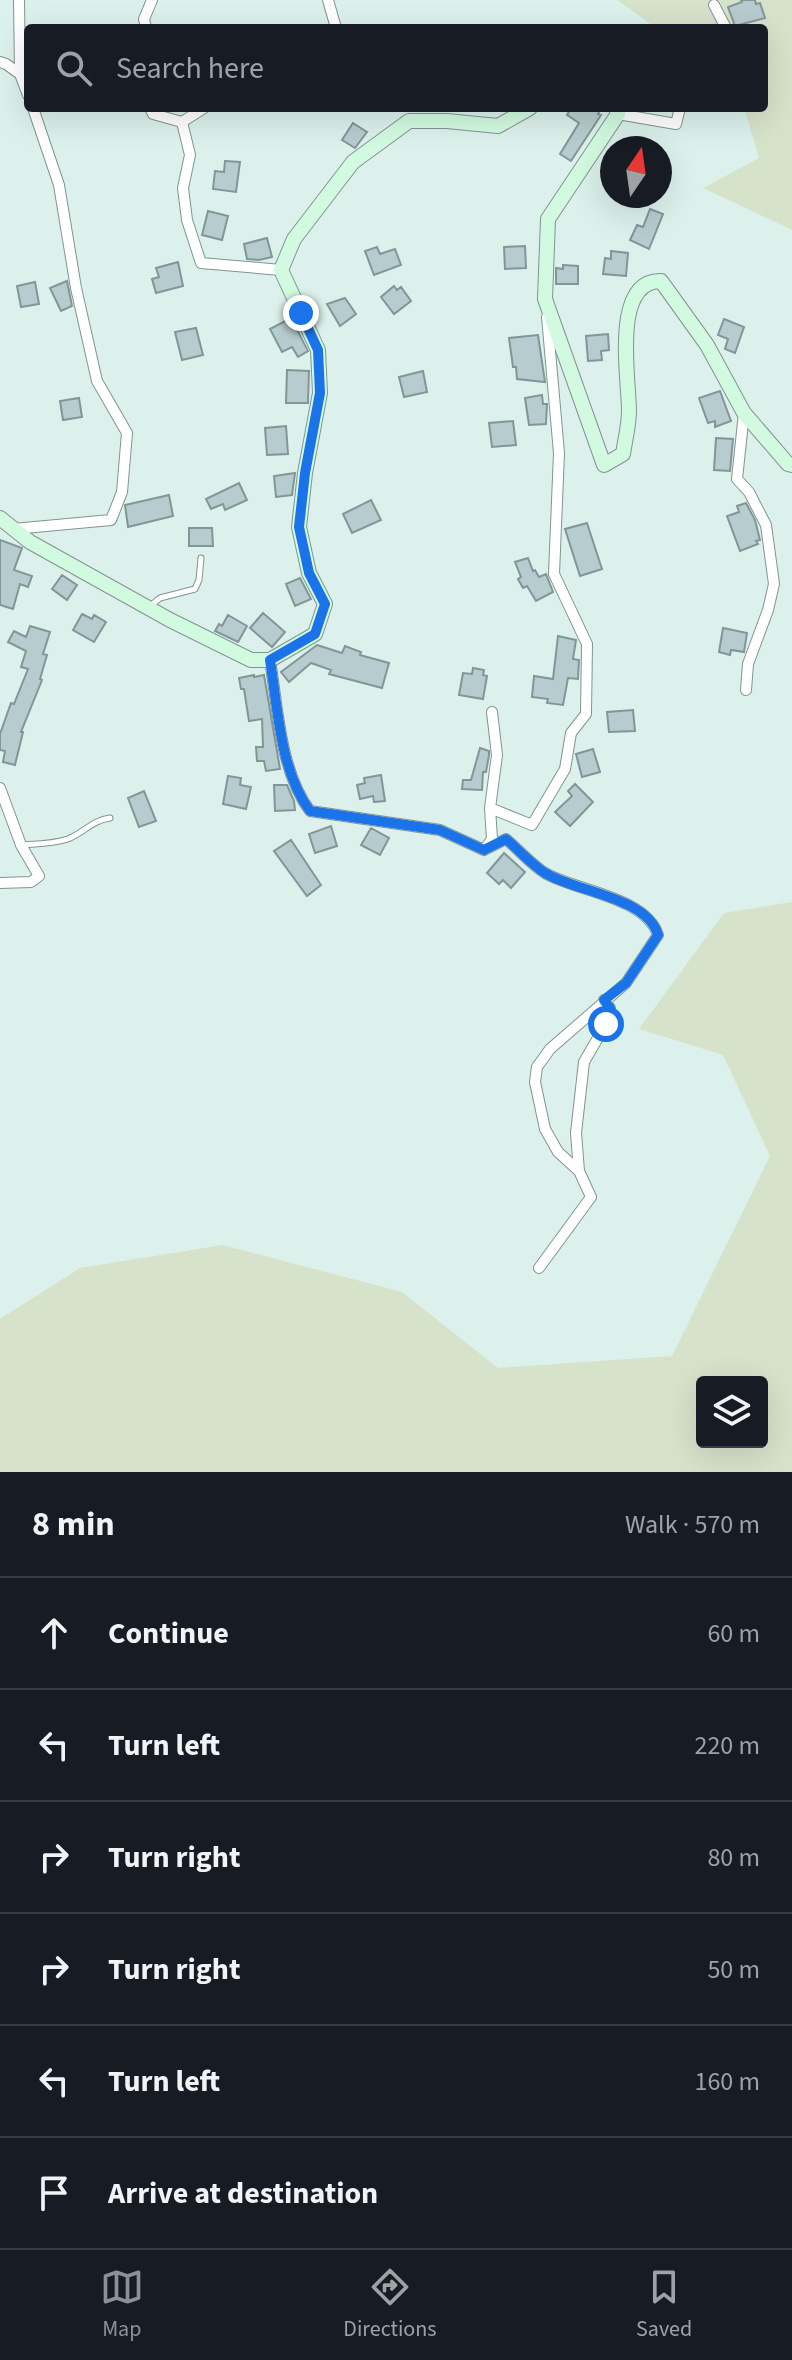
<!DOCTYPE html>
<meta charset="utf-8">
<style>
:root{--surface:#171b24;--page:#20242c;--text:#f1f3f6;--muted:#9ea1a6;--line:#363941;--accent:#8c9099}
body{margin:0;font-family:"Source Sans 3",sans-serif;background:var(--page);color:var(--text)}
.controls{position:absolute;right:24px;bottom:24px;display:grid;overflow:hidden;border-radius:8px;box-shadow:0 8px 32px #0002}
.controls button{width:72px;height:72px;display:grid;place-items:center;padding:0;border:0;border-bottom:2px solid var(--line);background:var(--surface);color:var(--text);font:40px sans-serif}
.compass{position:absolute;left:600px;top:136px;width:72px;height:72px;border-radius:50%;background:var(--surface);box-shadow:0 8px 32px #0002;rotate:13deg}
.stop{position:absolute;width:24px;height:24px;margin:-18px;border:6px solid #1a73e8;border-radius:50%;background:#fff}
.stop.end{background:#1a73e8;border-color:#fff;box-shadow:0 2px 8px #0008}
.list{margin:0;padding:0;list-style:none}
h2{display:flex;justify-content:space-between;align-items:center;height:104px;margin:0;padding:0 32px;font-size:34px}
h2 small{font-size:26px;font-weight:400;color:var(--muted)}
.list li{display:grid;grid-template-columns:52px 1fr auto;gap:24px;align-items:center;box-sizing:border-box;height:112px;padding:0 32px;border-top:2px solid var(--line)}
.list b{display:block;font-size:30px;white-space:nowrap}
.list em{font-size:26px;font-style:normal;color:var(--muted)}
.icon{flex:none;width:44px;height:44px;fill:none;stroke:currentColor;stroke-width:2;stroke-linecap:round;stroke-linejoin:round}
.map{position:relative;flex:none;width:792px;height:1472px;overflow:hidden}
.search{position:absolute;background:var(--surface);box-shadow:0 8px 32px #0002;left:24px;right:24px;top:24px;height:88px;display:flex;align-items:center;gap:20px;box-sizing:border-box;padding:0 28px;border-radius:8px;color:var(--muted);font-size:30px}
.sheet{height:776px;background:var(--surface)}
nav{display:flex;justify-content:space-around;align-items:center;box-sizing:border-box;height:112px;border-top:2px solid var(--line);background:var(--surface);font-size:22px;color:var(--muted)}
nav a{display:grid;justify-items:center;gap:4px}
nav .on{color:var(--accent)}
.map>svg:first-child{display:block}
.green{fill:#d7e2cb;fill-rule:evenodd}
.building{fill:#b7ccce;stroke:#829698;stroke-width:2}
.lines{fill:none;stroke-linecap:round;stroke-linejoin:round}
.lane-casing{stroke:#819590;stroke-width:7}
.street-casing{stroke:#819590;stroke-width:12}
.secondary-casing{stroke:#819590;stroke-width:16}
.lane{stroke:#fff;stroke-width:5}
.street{stroke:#fff;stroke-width:10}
.secondary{stroke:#d2fae1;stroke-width:14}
.route{stroke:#1a73e8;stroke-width:10}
</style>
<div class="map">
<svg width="792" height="1472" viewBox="0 0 792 1472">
<rect width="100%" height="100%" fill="#dcf1ec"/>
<path class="green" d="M617,0h175v230l-89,-42 56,-30 -15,-50h20v-80h-108z
M792,902v570h-792v-153l80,-51 143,-23 179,47 96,76 174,-12 98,-200 -47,-101 -84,-26 85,-116zM702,1382h60v60h-60z"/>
<path class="building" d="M741,0h14l1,4 4,-1 5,15 -30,8 -7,-19 14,-5z
M571,108h30l-3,6 3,1 -30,46 -11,-7 19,-31 -12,-8z
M353,123l14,9 -12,16 -13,-8z
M225,161l15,1 -4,30 -23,-3 2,-18 9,1z
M650,209l13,5 -14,35 -19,-9 7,-15 6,2z
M208,211l20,5 -6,24 -20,-5z
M267,238l5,19 -13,3 -12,-1 -3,-15z
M525,246l1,22 -21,1 -1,-22z
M377,247l3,7 15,-5 6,16 -27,10 -9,-24z
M611,251l17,2 -2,23 -23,-2 2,-16 6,1z
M178,262l5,24 -27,7 -4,-14 7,-2 -3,-9z
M563,265l15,1v18h-22v-16l7,1z
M67,281l5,25 -11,5 -11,-23z
M35,282l4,22 -18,3 -4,-21z
M394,286l3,4 4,-3 10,14 -17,13 -13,-17z
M345,298l11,16 -16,12 -13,-22z
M291,318l17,33 -10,6 -6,-10 -10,5 -12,-23z
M724,319l20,8 -9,26 -10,-4 3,-10 -10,-4z
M196,328l7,27 -21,5 -7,-28z
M608,334l1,16 -8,1 1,9 -14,1 -2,-25z
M538,335l7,47 -28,-3 -1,-12h-3l-4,-29z
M287,370l22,1 -1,32h-22z
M423,371l4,21 -23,5 -5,-20z
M720,391l11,30 -16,6v-6l-7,2 -9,-25z
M542,395l1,9h4l-1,20 -17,1 -4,-27z
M79,398l3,19 -19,3 -3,-19z
M513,421l3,24 -24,2 -3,-24z
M286,426l2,28 -21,1 -2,-27z
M716,438l17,1 -3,32 -16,-1z
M295,473l-3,22 -16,2 -2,-21z
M239,483l8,17 -22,10 -2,-6 -12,5 -5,-10z
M169,495l4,21 -45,11 -3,-22z
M371,500l10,20 -29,13 -9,-19z
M746,503l9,17 5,20 -4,1 2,3 -18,7 -13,-35 12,-4 -2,-6z
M587,523l15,46 -22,7 -15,-47z
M189,528h23l1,18h-24z
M0,540l22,8 -8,22 18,6 -4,11 -8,-3 -7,25 -13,-4z
M528,558l5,13 2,-1 4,7 7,-3 7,18 -17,9 -9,-15 -4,2 -5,-9 3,-2 -6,-15z
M62,575l15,10 -10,15 -15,-11z
M300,578l11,21 -16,7 -9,-22z
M263,613l22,19 -13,15 -22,-19z
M82,614l10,5 2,-4 12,7 -12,20 -21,-12z
M228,615l19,11 -9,16 -23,-11 4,-7 3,2z
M30,626l20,6 -7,22 4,1 -7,24 2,1 -21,52h2l-8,33 -12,-3 2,-11 -5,-1v-16l11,-31 3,1 14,-35 -7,-2 5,-16 -18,-9 6,-11 12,6z
M723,628l24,5 -3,19 -13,-2 -1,5 -11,-3z
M558,636l18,4 -3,19 6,1 -1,19 -10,-1 -5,27 -16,-2 1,-4 -16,-2 2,-21 19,3z
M317,645l25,8 3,-7 16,6 -1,3 29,8 -7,25 -53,-14 2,-4 -20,-7 -22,19 -8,-10z
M473,668l11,2 -1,5 4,1 -4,23 -24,-4 4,-22 9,1z
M254,675v2l10,-2 16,94 -14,2 -2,-10h-7l-1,-14h7l-1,-28 -13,2 -5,-32h-3l-2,-11z
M633,710l2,21 -26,1 -2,-20z
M480,748l9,3v4l-3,17h-3l-1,18 -20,-1 1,-9h8z
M593,749l7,23 -18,5 -6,-23z
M381,775l4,26 -11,1 -1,-6 -13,3 -3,-14 8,-2 -1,-5z
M228,776l13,2 -1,7 11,2 -5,22 -23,-5z
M575,784l18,18 -23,24 -15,-14 17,-16 -4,-5z
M274,785h13l7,16 1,9 -20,1z
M144,791l12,30 -17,6 -11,-29z
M331,826l6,20 -22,7 -6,-19z
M371,828l18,10 -9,17 -19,-10z
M291,840l30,45 -14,11 -33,-45z
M504,853l21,19 -14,16 -8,-8 -4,4 -12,-11z"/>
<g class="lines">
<defs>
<path id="lane" d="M149,607l11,-9 35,-9 4,-9 2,-22
M21,845c16,-1 32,-1 47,-6 15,-6 25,-19 42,-21"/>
<path id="street" d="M19,0l1,74 8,21
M328,0l8,28
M714,5l12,23
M146,28l-2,-9 8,-19
M0,62l6,2 14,10
M150,108l3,6 29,8 8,33 -7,33 4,32 14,43 80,7
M618,114l58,10 4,-16
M182,122l22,-14
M744,413l-7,66 12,13 17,33 8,59 -6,26 -20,54 -2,26
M13,529l98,-9 11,-28 5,-59 -30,-52 -21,-93 -17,-103 -26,-77
M270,660c8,49 10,111 40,151l130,19 44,20 8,-11 -2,-31
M492,712l5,43 -7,53 42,17 33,-56 6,-36 15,-19 1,-70 -33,-70 5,-121 -12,-136
M0,788l21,57 18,31 -8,6 -31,1
M484,850l22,-11c13,11 25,25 39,34 31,18 101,24 113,62l-32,48 -76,66 -13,18 -2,15 10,47 13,23 21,19
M539,1268l52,-71 -12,-26 -3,-38 8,-71 22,-38 4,-16 -6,-8"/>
<path id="secondary" d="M616,108l2,6 -70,105 -3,80 59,166 19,-11c2,-14 6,-29 6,-43 0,-32 -18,-131 32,-130l46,64 37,68 44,51 4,1
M0,518l30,24 140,78 81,40h19l45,-26 10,-30 -16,-31 -10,-46 6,-54 15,-80 -2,-43 -37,-80 13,-31 59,-77 56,-41h38l51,5 32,-18"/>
</defs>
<use href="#lane" class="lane-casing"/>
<use href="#street" class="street-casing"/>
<use href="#secondary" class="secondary-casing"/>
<use href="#lane" class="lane"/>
<use href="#street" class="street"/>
<use href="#secondary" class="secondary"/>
</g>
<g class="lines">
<path class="route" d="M301,313l17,37 2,43 -15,80 -6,54 10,46 16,31 -10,30 -45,26c8,49 10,111 40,151l130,19 44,20 22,-11c13,11 25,25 39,34 31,19 102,24 113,62l-32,48 -22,17 6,8 -4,16"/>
</g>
</svg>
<div class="controls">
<button><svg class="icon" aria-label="layers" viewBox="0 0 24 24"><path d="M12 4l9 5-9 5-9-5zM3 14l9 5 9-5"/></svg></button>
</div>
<svg class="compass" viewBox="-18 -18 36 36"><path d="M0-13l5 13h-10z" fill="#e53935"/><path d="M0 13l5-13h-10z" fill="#9ea1a6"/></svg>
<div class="stop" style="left:606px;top:1024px"></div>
<div class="stop end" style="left:301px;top:313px"></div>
<div class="search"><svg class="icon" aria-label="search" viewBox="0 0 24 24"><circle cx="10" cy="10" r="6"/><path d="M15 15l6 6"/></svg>Search here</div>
</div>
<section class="sheet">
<h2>8 min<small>Walk · 570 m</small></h2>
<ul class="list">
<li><svg class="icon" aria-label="ahead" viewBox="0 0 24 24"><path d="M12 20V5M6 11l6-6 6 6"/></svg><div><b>Continue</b></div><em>60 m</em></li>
<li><svg class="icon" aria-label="left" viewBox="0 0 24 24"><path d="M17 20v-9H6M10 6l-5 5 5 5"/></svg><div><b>Turn left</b></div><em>220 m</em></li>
<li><svg class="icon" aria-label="right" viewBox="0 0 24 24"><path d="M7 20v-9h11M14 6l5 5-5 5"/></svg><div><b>Turn right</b></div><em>80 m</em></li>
<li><svg class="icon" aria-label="right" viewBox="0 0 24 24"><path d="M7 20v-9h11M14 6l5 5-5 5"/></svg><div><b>Turn right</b></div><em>50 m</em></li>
<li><svg class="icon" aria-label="left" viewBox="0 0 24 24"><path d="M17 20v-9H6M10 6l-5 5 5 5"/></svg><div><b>Turn left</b></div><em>160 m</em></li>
<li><svg class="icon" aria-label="arrive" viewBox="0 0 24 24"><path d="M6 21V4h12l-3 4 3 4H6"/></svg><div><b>Arrive at destination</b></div></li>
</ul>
</section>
<nav>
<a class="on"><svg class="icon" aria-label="map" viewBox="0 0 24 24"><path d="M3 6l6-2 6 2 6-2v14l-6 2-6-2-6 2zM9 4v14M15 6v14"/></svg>Map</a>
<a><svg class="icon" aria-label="directions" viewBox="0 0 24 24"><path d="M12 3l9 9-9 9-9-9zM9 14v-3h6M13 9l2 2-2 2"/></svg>Directions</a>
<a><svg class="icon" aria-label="saved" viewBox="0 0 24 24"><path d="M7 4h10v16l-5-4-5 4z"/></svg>Saved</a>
</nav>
